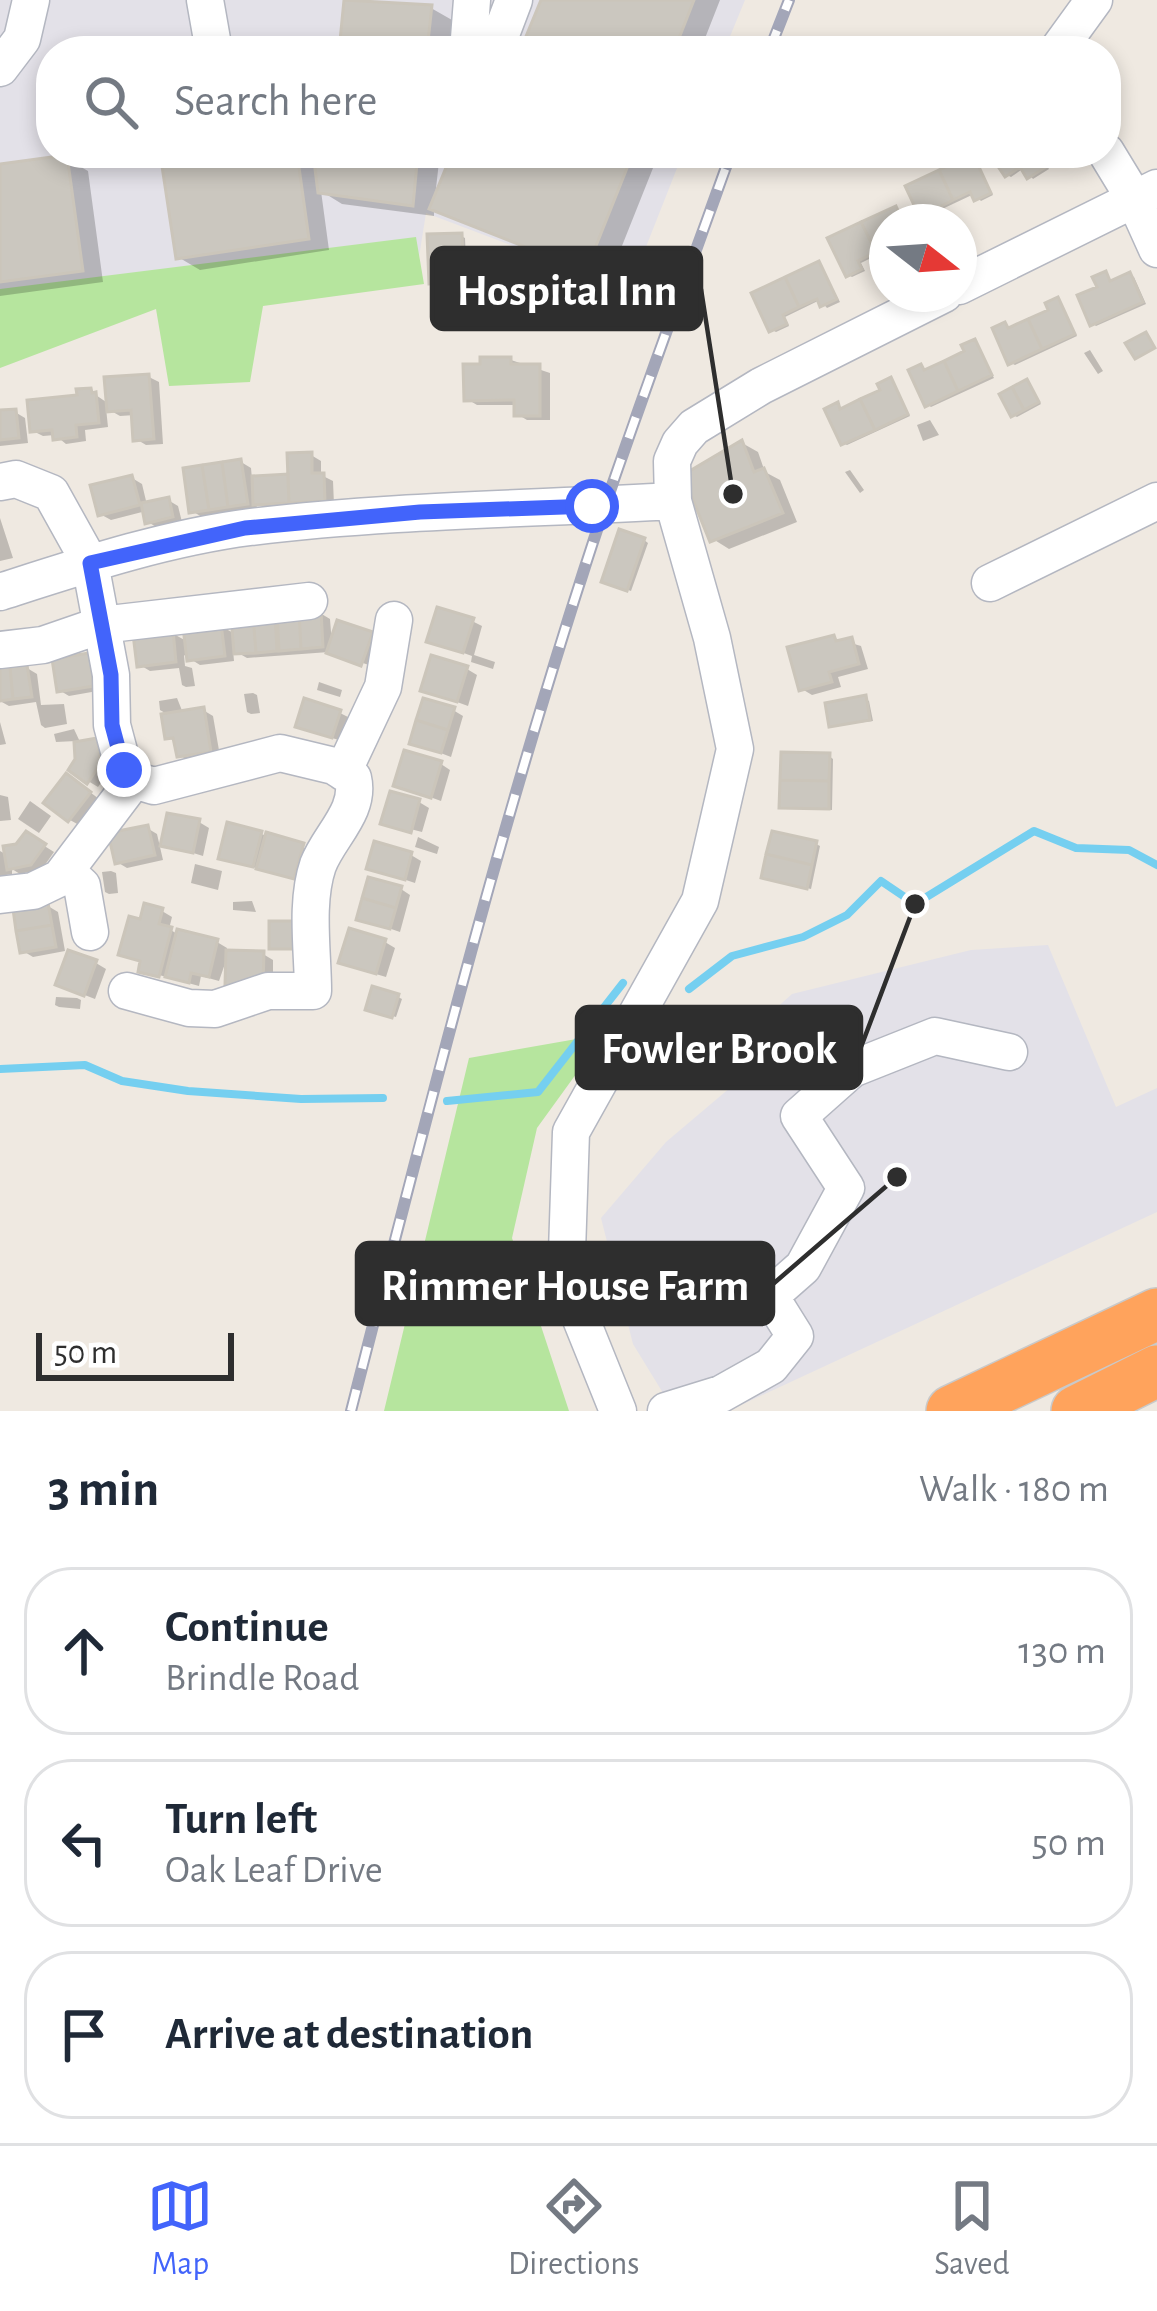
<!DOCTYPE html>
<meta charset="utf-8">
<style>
:root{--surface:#fff;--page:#f6f6f7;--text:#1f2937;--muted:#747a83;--line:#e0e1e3;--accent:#4264fb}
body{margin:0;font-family:"Alegreya Sans",sans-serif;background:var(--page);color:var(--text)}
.compass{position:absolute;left:869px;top:204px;width:108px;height:108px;border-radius:50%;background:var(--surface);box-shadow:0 6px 18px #0003;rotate:107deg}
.scale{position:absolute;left:36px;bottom:30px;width:198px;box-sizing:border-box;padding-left:12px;border:6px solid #2e2e2e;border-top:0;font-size:33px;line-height:42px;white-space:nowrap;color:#2e2e2e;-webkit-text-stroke:9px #fff;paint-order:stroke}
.stop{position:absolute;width:36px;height:36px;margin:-27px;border:9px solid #4264fb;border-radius:50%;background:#fff}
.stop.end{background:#4264fb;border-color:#fff;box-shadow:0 3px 12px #0008}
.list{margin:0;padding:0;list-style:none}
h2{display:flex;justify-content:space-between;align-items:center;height:156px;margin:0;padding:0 48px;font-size:51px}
h2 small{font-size:39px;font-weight:400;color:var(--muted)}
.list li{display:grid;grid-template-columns:78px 1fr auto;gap:36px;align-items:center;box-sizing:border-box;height:168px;margin:0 24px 24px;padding:0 24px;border:3px solid var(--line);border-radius:48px}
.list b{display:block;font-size:45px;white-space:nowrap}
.list p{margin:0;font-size:39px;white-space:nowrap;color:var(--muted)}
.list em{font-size:39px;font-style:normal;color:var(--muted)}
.icon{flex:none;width:66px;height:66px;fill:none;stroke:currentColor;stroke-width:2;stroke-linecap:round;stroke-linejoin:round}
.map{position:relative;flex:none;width:1157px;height:1411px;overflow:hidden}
.search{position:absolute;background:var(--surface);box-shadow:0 6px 18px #0003;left:36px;right:36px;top:36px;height:132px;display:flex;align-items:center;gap:30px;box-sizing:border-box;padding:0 42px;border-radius:48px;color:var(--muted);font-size:45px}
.sheet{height:732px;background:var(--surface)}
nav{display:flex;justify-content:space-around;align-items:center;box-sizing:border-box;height:168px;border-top:3px solid var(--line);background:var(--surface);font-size:33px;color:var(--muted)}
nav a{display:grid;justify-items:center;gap:6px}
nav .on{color:var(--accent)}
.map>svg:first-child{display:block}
.industrial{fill:#e3e1e8}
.green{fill:#b6e59e}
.shadow{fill:#0003}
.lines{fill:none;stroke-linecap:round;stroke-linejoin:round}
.stream{stroke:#75cff0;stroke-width:8}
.building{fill:#cbc7bf;stroke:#cbc5ba;stroke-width:3}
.minor-casing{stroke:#b4b7c1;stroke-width:39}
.highway-casing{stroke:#c9c9c9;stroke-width:54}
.minor{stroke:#fff;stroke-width:36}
.highway{stroke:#ffa35c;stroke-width:51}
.rail-casing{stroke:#a3a6b8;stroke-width:12}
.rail{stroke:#fff;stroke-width:8;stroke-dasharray:22;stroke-linecap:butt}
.route{stroke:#4264fb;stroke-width:15}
.leader{fill:none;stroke:#2e2e2e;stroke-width:4.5}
.callout-dot{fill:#2e2e2e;stroke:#fff;stroke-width:4.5}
.callout{fill:#2e2e2e;stroke:#2e2e2e;stroke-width:4.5}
.callout-label{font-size:45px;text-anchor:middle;font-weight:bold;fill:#fff}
</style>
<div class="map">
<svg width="1157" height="1411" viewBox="0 0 1157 1411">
<rect width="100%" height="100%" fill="#efe9e1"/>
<path class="industrial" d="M0,0h745l-21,51h-673v102h632l-54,137 -203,-77 -10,63 -261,25 -155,66z
M1048,945l68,162 41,-19v124l-429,199h-54l-41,-67 -32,-126 65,-76 91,-77 -12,-29 47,-42 179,-44z"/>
<path class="green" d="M416,237l8,47 -161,22 -13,76 -81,4 -13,-77 -156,59v-79z
M605,1034l-68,94 -25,110 57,173h-185l85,-353z"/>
<path class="shadow" d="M347,0l84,8 21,12 -3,31h-107z
M544,0h176l-20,51h-176z
M163,153h277l-5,44 20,-44h204l-51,128 -174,-73v8l-92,-12 -21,-13 8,59 -129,20 -22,-13z
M993,153h62l-11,7 5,9 -16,10 -9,-11 -13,9 -4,-2z
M973,157l20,38 -12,6 -7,-7 -36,17 4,8 -17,3 -16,-34z
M67,159l21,12 15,111 -103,14v-128z
M895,210l9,12h-17v28l-26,13 4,8 -13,6 -4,-2 -17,-35z
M461,236l4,2 2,45 -31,1 -4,-2z
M819,264l21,38 -13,6 -7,-8 -35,17 4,9 -13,6 -4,-2z
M1106,274l6,9 18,-8 4,2 12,27 -50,22 -4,-3z
M1058,300l19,36 -62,29 -4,-2 -6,-37 4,2 43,-17z
M975,342l19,36 -63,29 -4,-3 -6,-37 6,5 41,-19z
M1090,350l13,21 -5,3 -14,-21z
M511,360l39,13v47h-23l-10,-6v-9h-40l-10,-6z
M149,377l10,5 4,62 -17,1 -10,-6 -1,-24 -15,1 -14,-8 2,19 -23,3 1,11 -20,3 -11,-9 -12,1 -10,-5 57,-40 19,13z
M891,381l19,35 -63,29 -4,-2 -6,-37 6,5 41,-20z
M1027,383l14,21 -24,13 -4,-2z
M15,412l10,6 3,25 -28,3v-33z
M930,420l9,15 -16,6 -6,-16z
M742,443l16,9 7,20 15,8 17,42 -68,27 -16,-10z
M311,455l10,6v14l12,6 1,24 -68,4 -10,-6 1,5 -55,9 -10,-6 49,-49 10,6 1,11 39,-2z
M850,470l14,20 -4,3 -15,-21z
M132,478l10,6 5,21 21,-5 10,6 4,16 -24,6 -10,-6 -2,-11 -35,9 -11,-6z
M0,518l13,40 -13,3z
M644,540l4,3 -17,48 -22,-8z
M320,613l10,6 2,26 39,-10 10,6 -9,25 -43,-14 -82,6 -14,-8 1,11 -34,4 -16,-10 1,11 7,2 3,18 -9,1 -4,-2 -3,-17 -29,3 -10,-6 32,-32 16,9 33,-16 14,8 -1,-15z
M472,621l10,5 -8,29 21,7 -2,7 -22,-7 1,-6 -42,-15z
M834,638l27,8 7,23 -30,8 3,10 -29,8 -10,-6z
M88,656l15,34 -34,6 -10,-6z
M27,668l10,6 4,31 23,-1 3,20 -22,4 -4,-3 -5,-23 -27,4 -9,-5v-30z
M467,669l10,6 -9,31 -44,-16z
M319,682l23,8 -2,7 -23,-7z
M253,693l4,2 3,18 -9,1 -4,-2 -3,-18z
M177,698l6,15 20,-3 10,6 7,40 -31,5 -10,-6 -2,-12 -9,-6 2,-21 -10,-6 -1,-9z
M865,699l4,2 4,20 -41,5z
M453,710l10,6 -12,41 -39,-15z
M340,713l10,5 -8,23 -33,-10z
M0,722l6,22 -6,1z
M74,729l7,15 15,-3 10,6 4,22 -12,18 -10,-6 -10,-22 -2,-18 -20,1 -2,-8z
M829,756l4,3 -1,51 -50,-4z
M441,764l9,6 -9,31 -44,-16z
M77,782l22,17 -20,26 -9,-5z
M0,795l8,2 3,23 -11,1z
M30,801l21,15 -12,17 -21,-14z
M419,802l10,6 -7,24 -31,-8z
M199,822l10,6 -6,28 -39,-12z
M147,828l10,6 6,26 -36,8 -10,-6z
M261,834l52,17 -9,31 -83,-24z
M27,835l27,17 -12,17 -22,5 -8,-5v5l-12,2v-25l7,4z
M418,837l21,10 -2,7 -22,-7z
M816,844l4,2 -9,43 -43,-10z
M411,855l10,6 -6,22 -45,-15z
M195,864l27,7 -4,19 -27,-7z
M111,871l5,2 2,20 -9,1 -4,-2 -3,-20z
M401,889l9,6 -10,37 -41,-14z
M252,901l4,11 -23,-2v-8z
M48,906l10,6 7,39 -32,6 -10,-6z
M162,911l10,6 -3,12 10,6 38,7 10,6 -1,5 37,1 10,6v30l-45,-35 -9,26 -18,-5 -2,10 -58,-16 2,-8 -21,-8 20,-32z
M385,942l10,6 -9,29 -34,-10z
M96,963l10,6 -11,30 -26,-10z
M56,997l21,1 4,2 -1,9 -21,-2 -4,-2z
M398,997l4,2 -6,18 -23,-7z"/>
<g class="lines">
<path class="stream" d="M689,989l43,-33 71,-19 44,-22 34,-34 34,23 119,-73 42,17 53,2 28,15
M0,1069l85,-4 37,16 66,10 113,8 82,-1
M447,1101l91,-9 85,-109"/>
</g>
<path class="building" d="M344,0l88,5 -5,46h-88z
M541,0h153l-20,51h-154z
M160,153h137l12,86 -133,20z
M313,153h105l-5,53 -95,-13z
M452,153h181l-47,118 -157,-62z
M989,153h60l-8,5 6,8 -20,13 -7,-12 -15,10z
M973,154l18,39 -17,8 -4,-9 -17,8 -14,-30z
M67,155l16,116 -83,11v-118z
M939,170l14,30 -17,9 4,8 -18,5 -17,-36z
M896,206l7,16h-16v25l-11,5 -15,-30z
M861,222l15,30 -18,9 4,8 -16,8 -19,-39z
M462,233l2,50 -35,1 -2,-50z
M819,261l18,38 -17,8 -3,-8 -18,8 -14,-30z
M1106,271l4,10 20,-9 13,30 -53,24 -13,-31 20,-8 -5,-10z
M785,277l14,30 -16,8 4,9 -18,8 -18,-39z
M1058,297l17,37 -33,15 -14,-30 20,-9 -3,-7z
M1028,319l14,30 -34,16 -16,-37 13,-6 3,6z
M1146,332l9,16 -20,11 -10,-16z
M975,339l17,36 -34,16 -14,-30 20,-10 -3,-6z
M480,357h31v7h29v52h-26v-16l-50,1 -1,-37h17z
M944,361l14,30 -33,16 -17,-37 13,-6 3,6z
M149,374l5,65 -21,2 -2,-31 -24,2 -3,-35z
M891,377l17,37 -33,16 -15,-31 20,-9 -3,-6z
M1027,379l12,23 -15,8 -12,-23z
M1012,387l12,23 -13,7 -12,-23z
M91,388l1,5 4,-1 3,31 -23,2 1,12 -24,3 -1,-10 -22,2 -3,-32 50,-5 -1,-6z
M860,399l15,31 -34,15 -17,-36 14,-7 2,7z
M16,409l3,29 -19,2v-30z
M742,440l12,32 10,-4 19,45 -73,29 -27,-67z
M312,452v21h12l1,28 -36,2 -2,-50z
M241,459l7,45 -20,3 -6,-45z
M222,462l6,45 -19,3 -7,-45z
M202,465l7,45 -20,3 -6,-45z
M288,474l1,29 -36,2 -1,-29z
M132,475l8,30 -42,11 -8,-31z
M169,497l4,20 -28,7 -4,-21z
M619,529l26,9 -18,53 -26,-9z
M437,607l37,11 -11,35 -37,-11z
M321,610l2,37 -22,2 -2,-38z
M299,611l2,38 -22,2 -2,-38z
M275,613l2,38 -21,2 -3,-38z
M253,615l3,38 -22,1 -3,-38z
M337,620l36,12 -12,34 -35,-13z
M221,623l4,33 -38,5 -4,-34z
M173,630l3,32 -39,5 -4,-33z
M834,635l2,6 16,-4 7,27 -30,8 3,10 -33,9 -12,-44z
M89,653l5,33 -37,6 -5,-33z
M431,655l37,11 -11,36 -37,-11z
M27,665l5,32 -19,2 -3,-32z
M10,667l3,32 -13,2v-33z
M866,695l4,25 -41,7 -4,-24z
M304,698l37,12 -9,28 -37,-11z
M423,698l32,9 -7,23 -32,-10z
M204,707l7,45 -34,5 -4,-19 -8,1 -4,-25z
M416,720l32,10 -7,23 -32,-9z
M97,738l4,25 -14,21 -19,-14 7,-11 -1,-17z
M404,750l38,11 -11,37 -38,-12z
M781,752l49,1 -1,28 -49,-1z
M66,773l25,19 -23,30 -25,-19z
M780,780l49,1v28l-50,-1z
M390,791l30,8 -9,34 -31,-9z
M167,813l33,6 -7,34 -33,-7z
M227,822l35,9 -9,36 -35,-8z
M148,825l7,30 -40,9 -7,-31z
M26,831l20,13 -15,21 -24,5 -4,-24 13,-2z
M772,831l45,10 -5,24 -46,-11z
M266,832l38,11 -10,36 -38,-10z
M374,841l38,11 -7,28 -39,-11z
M766,854l46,11 -5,24 -46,-11z
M368,877l34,9 -6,22 -34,-10z
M362,898l34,10 -6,21 -34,-9z
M48,903l4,22 -36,6 -3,-22z
M144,903l19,5 -4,16 13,3 -13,50 -21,-5 2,-11 -22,-6 11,-39 11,3z
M269,921h25v28h-25z
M52,925l4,22 -36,6 -4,-22z
M349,928l37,11 -10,35 -38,-11z
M177,929l41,10 -9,38 -18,-4 -2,10 -24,-6z
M68,950l29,10 -13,36 -29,-11z
M226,950l38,1 -1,35 -38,-1z
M372,986l27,8 -7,24 -27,-8z"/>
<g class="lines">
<defs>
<path id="minor" d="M205,0l9,51
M472,0l-3,38 28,7 17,-45
M1057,51l37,-51
M0,68l22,-29 9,-39
M1106,152l28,46 23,51
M959,286l198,-98
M0,482l16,-3 35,14 39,70 21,112 1,50 12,45 10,10 20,6 126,-33 54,13 19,12c8,33 -24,58 -35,87 -13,38 -5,87 -5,126h-45l-53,18 -26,-1 -62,-17
M990,583l167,-82
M0,592c81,-26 165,-54 250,-65 140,-17 282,-18 423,-26
M0,650l43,-5 58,-20 208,-24
M343,772l40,-85 11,-67
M66,871l16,15 8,46
M0,895l33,-4 27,-13 74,-98
M618,1411l-52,-129 5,-150 129,-231 35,-152 -23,-111 -39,-137 -1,-40 8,-18 14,-16 67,-41 183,-92
M666,1411l55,-17 50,-28 24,-30 -25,-40 33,-29 43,-79 -47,-72 53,-47 83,-33 74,16"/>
<path id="highway" d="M952,1411l205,-97
M1077,1411l80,-40"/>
</defs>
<use href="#minor" class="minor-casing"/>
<use href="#highway" class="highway-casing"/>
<use href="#minor" class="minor"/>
<use href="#highway" class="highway"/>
<defs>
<path id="rail" d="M769,51l20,-51
M351,1411c78,-304 155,-610 255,-908 40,-117 83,-233 125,-350"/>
</defs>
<use href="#rail" class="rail-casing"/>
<use href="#rail" class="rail"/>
</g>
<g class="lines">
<path class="route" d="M124,770l-12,-45 -1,-50 -21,-112 155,-35 175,-16 172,-6"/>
</g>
<path class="leader" d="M733 494L701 289M915 904L861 1047M897 1177L773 1284"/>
<g class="callout-dot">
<circle cx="733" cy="494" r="12"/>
<circle cx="915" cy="904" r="12"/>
<circle cx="897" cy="1177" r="12"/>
</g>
<g class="callout">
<rect x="432" y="248" width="269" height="81" rx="12"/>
<rect x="577" y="1007" width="284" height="81" rx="12"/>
<rect x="357" y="1243" width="416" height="81" rx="12"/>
</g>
<g class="callout-label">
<text x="567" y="305">Hospital Inn</text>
<text x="719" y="1063">Fowler Brook</text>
<text x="565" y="1300">Rimmer House Farm</text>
</g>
</svg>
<svg class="compass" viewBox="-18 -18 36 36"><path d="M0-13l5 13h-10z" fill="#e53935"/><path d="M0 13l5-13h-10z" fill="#747a83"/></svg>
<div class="scale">50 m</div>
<div class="stop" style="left:592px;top:506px"></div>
<div class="stop end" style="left:124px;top:770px"></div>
<div class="search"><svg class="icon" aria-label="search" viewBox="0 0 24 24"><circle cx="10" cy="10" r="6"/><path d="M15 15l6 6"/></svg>Search here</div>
</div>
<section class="sheet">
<h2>3 min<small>Walk · 180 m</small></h2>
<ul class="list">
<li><svg class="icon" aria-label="ahead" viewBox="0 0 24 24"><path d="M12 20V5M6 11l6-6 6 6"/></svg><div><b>Continue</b><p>Brindle Road</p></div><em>130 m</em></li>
<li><svg class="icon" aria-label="left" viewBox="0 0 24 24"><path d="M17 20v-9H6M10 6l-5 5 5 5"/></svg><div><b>Turn left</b><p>Oak Leaf Drive</p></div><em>50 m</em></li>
<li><svg class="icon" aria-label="arrive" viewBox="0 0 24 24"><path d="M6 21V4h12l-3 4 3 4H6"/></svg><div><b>Arrive at destination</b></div></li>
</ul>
</section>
<nav>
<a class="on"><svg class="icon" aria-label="map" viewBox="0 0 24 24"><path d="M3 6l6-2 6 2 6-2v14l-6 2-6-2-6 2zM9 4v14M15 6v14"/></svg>Map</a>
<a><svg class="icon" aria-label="directions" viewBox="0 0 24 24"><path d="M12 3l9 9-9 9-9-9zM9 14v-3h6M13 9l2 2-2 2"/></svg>Directions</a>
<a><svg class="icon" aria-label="saved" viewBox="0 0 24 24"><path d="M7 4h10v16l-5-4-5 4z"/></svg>Saved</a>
</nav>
